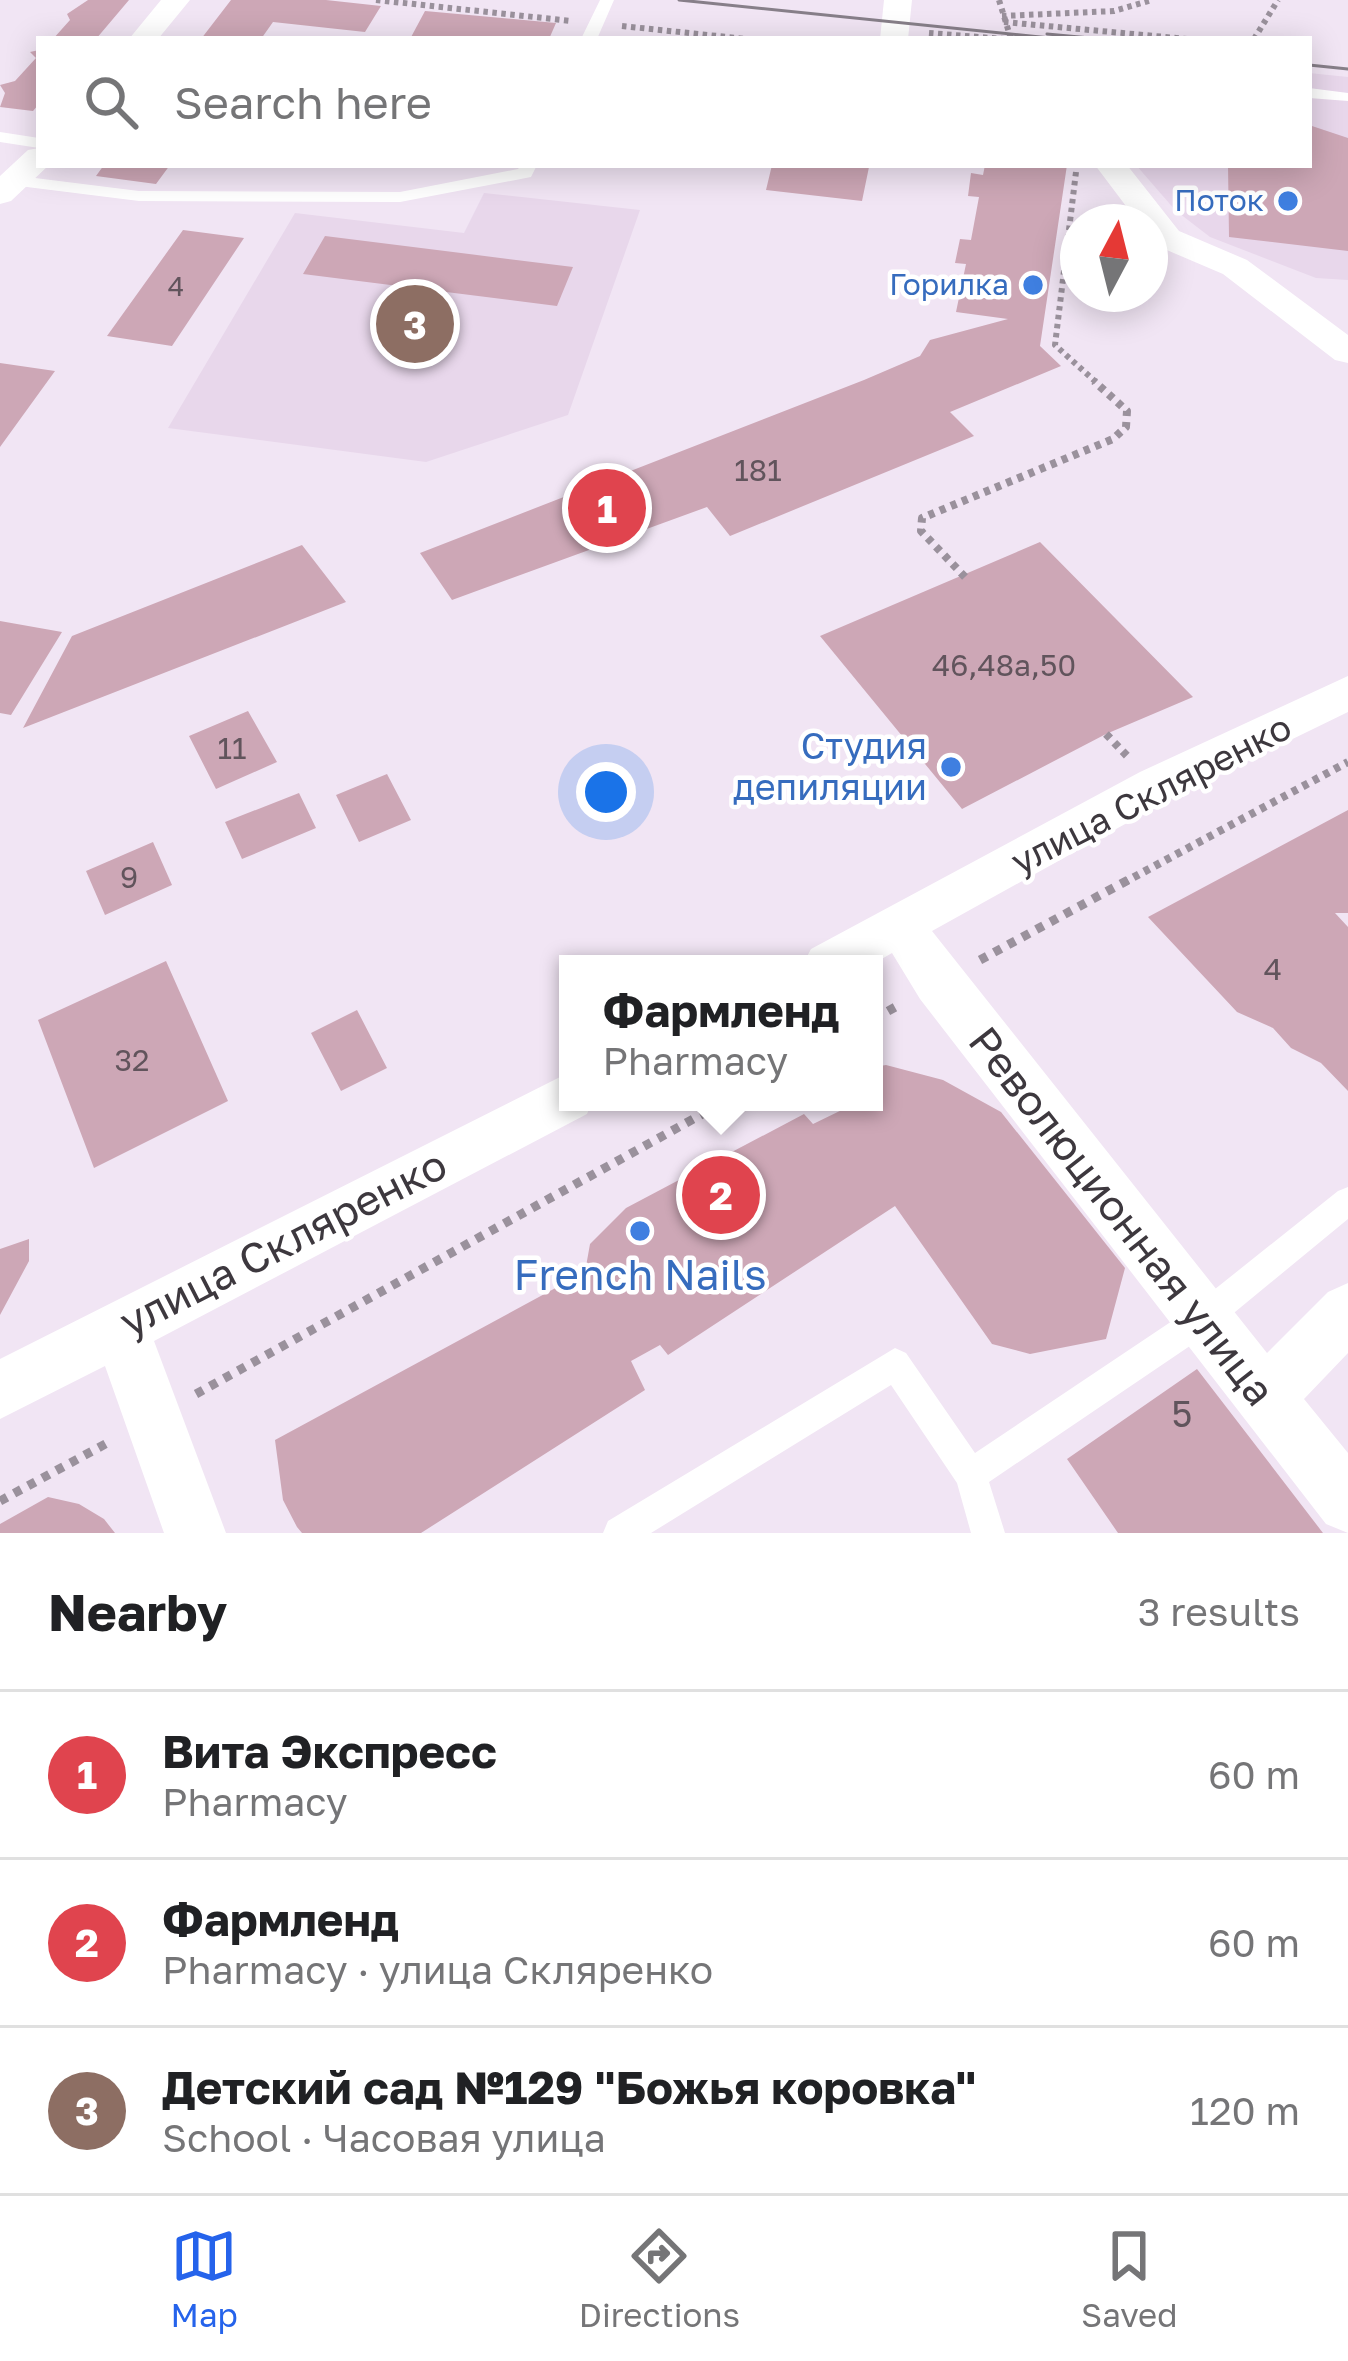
<!DOCTYPE html>
<meta charset="utf-8">
<style>
:root{--surface:#fff;--page:#f2f2f2;--text:#202124;--muted:#757577;--line:#e0e0e0;--accent:#2563eb}
body{margin:0;font-family:"Golos Text",sans-serif;background:var(--page);color:var(--text)}
.compass{position:absolute;left:1060px;top:204px;width:108px;height:108px;border-radius:50%;background:var(--surface);box-shadow:0 6px 30px #0003;rotate:7deg}
.you{position:absolute;left:606px;top:792px;width:42px;height:42px;margin:-30px;border:9px solid #fff;border-radius:50%;background:#1a73e8;box-shadow:0 0 0 18px #1a73e833}
.badge{display:grid;place-items:center;width:78px;height:78px;border-radius:50%;background:var(--accent);color:#fff;font-size:39px;font-weight:700}
.pin{position:absolute;translate:-50% -50%;border:6px solid #fff;box-shadow:0 3px 12px #0006}
.popup{position:absolute;left:559px;top:955px;width:324px;height:156px;box-sizing:border-box;display:grid;place-content:center;border-radius:0px;background:var(--surface);filter:drop-shadow(0 3px 9px #0005);font-size:39px;white-space:nowrap;color:var(--muted)}
.popup b{font-size:45px;color:var(--text)}
.popup::after{content:'';position:absolute;left:50%;top:100%;margin-left:-24px;border:24px solid transparent;border-top-color:var(--surface)}
.list{margin:0;padding:0;list-style:none}
h2{display:flex;justify-content:space-between;align-items:center;height:156px;margin:0;padding:0 48px;font-size:51px}
h2 small{font-size:39px;font-weight:400;color:var(--muted)}
.list li{display:grid;grid-template-columns:78px 1fr auto;gap:36px;align-items:center;box-sizing:border-box;height:168px;padding:0 48px;border-top:3px solid var(--line)}
.list b{display:block;font-size:45px;white-space:nowrap}
.list p{margin:0;font-size:39px;white-space:nowrap;color:var(--muted)}
.list em{font-size:39px;font-style:normal;color:var(--muted)}
.icon{flex:none;width:66px;height:66px;fill:none;stroke:currentColor;stroke-width:2;stroke-linecap:round;stroke-linejoin:round}
.map{position:relative;flex:none;width:1348px;height:1533px;overflow:hidden}
.search{position:absolute;background:var(--surface);box-shadow:0 6px 30px #0003;left:36px;right:36px;top:36px;height:132px;display:flex;align-items:center;gap:30px;box-sizing:border-box;padding:0 42px;border-radius:0px;color:var(--muted);font-size:45px}
.sheet{height:660px;background:var(--surface)}
nav{display:flex;justify-content:space-around;align-items:center;box-sizing:border-box;height:168px;border-top:3px solid var(--line);background:var(--surface);font-size:33px;color:var(--muted)}
nav a{display:grid;justify-items:center;gap:6px}
nav .on{color:var(--accent)}
.map>svg:first-child{display:block}
.built{fill:#e8d7eb}
.building{fill:#cda7b6}
.lines{fill:none;stroke-linecap:round;stroke-linejoin:round}
.path-far2{stroke:#9a919c;stroke-width:6;stroke-dasharray:4.5 4.5;stroke-linecap:butt}
.path-far1{stroke:#9a919c;stroke-width:8;stroke-dasharray:6 6;stroke-linecap:butt}
.path{stroke:#9a919c;stroke-width:9;stroke-dasharray:8 8;stroke-linecap:butt}
.lane{fill:#fff;fill-rule:evenodd}
.street{fill:#fff;fill-rule:evenodd}
.tram{stroke:#877f89;stroke-width:3}
.shop-dot{fill:#3f7fe0;stroke:#fff;stroke-width:4.5}
.labels{text-anchor:middle;stroke-width:9;stroke-linejoin:round;paint-order:stroke}
.far-number-label{font-size:27px;fill:#61545c}
.far-shop-label{font-size:30px;fill:#366cbe;stroke:#fff;text-anchor:end}
.number-label{font-size:30px;fill:#61545c}
.shop-label{font-size:36px;fill:#366cbe;stroke:#fff;text-anchor:end}
.street-label{font-size:36px;fill:#3d383e;stroke:#fff}
.near-number-label{font-size:36px;fill:#61545c}
.near-street-label{font-size:42px;fill:#3d383e;stroke:#fff}
.near-shop-label{font-size:42px;fill:#366cbe;stroke:#fff}
</style>
<div class="map">
<svg width="1348" height="1533" viewBox="0 0 1348 1533">
<rect width="100%" height="100%" fill="#f1e5f4"/>
<path class="built" d="M1309,73l39,4v203l-32,-2 -106,-41 -35,-27 -39,-45h173z
M484,193l156,17 -72,205 -142,47 -258,-34 127,-215 169,20z"/>
<path class="building" d="M88,0h41l-33,39h-43l17,-19 -3,-6z
M231,0h95l55,6 -16,26 -92,-10 -12,17h-60z
M425,11l131,12 -7,16h-139z
M39,50v54l-6,7 -33,-4 5,-14 -5,-8 15,-4 21,-23 -6,-6z
M1309,125l39,13v113l-119,-14 -1,-72h81z
M104,165h66l-14,19 -60,-8z
M772,165h83l14,2 -7,34 -96,-11z
M985,165h82l-27,181 21,20 -111,46 24,24 -244,100 -23,-29 -255,93 -32,-47 444,-173 56,-24 10,-16 78,-21 -52,-7 10,-48 -11,-1 5,-24 11,1 8,-43 -11,-1 3,-23 12,2z
M183,230l61,8 -72,108 -65,-10z
M325,236l248,31 -16,39 -254,-32z
M0,363l55,8 -55,76z
M1040,542l153,155 -87,37 -144,75 -142,-173z
M302,545l44,57 -323,126 49,-92z
M0,621l62,11 -51,83 -11,-2z
M248,711l29,51 -61,27 -27,-53z
M387,774l24,46 -52,22 -23,-47z
M299,793l17,35 -74,31 -17,-37z
M1348,810v103h-13l13,14v164l-27,-28 -30,-15 -18,-20 -36,-16 -89,-95z
M153,842l19,43 -67,30 -19,-44z
M166,961l62,140 -134,67 -56,-148z
M357,1010l30,58 -46,23 -30,-58z
M886,1065l57,15 58,32 124,156 -19,71 -76,15 -38,-10 -97,-138 -227,149 -8,-10 -29,16 14,29 -224,143h-119l-5,-6 -14,-27 -8,-60 310,-168 5,-28 36,-36 178,-94 9,10 35,-17 -1,-5h27v-35z
M29,1239v22l-29,54v-66z
M1197,1369l126,164h-205l-51,-74z
M48,1497l31,7 25,15 11,14h-115v-9z"/>
<g class="lines">
<path class="path-far2" d="M376,0l195,21
M999,0l12,39
M1002,16l112,-5 38,-11
M1004,22l183,17
M622,26l124,13
M929,33l75,6
M1254,39l24,-39
M1076,172l-21,173 43,39"/>
<path class="path-far1" d="M965,577l-44,-46 1,-13 191,-79 13,-12 1,-16 -33,-30
M1106,734l24,25
M1123,883l225,-121"/>
<path class="path" d="M980,960l148,-80
M874,1019l25,-14
M196,1394l528,-292
M0,1501l109,-59"/>
<path class="lane" d="M600,0h14l-17,39h-16z
M1309,88l39,5v8l-39,-3z
M0,132l39,6v10l-39,-6z
M521,165h16l-6,12 -131,25 -261,-1 -128,-16 -9,-5 9,-5 128,16 261,1 118,-23z
M1348,1187v32l-136,112 -223,151 16,51h-34l-14,-50 -66,-98 -240,148h-48l5,-12 287,-173 11,5 69,100 215,-144 148,-118z"/>
<path class="street" d="M161,0h29l-32,39h-29z
M884,0h28l-4,39h-28z
M39,148v17h10l-38,36 -11,3v-28l28,-26z
M1095,165h32l52,66 68,29 101,75v28l-13,-3 -112,-86 -68,-29 -5,-23h-12z
M1348,676v36l-176,86 -240,133 335,422 61,-61 20,-9v70l-44,46 44,54v80l-22,-9 -406,-525 -28,-46 -19,11h-70l8,-15 329,-177z
M568,1073v29h24l-5,12 -433,227 72,192h-62l-59,-167 -105,53v-60z"/>
<path class="tram" d="M679,0l381,39
M1047,34l54,5
M1309,65l39,4"/>
</g>
<g class="shop-dot">
<circle cx="1288" cy="201" r="12"/>
<circle cx="1033" cy="285" r="12"/>
<circle cx="951" cy="767" r="12"/>
<circle cx="640" cy="1231" r="12"/>
</g>
<g class="labels">
<g class="far-number-label">
<text x="176" y="296">4</text>
</g>
<g class="far-shop-label">
<text x="1264" y="211">Поток</text>
<text x="1009" y="295">Горилка</text>
</g>
<g class="number-label">
<text x="758" y="481">181</text>
<text x="1004" y="676">46,48а,50</text>
<text x="232" y="759">11</text>
<text x="129" y="888">9</text>
<text x="1273" y="980">4</text>
<text x="132" y="1071">32</text>
</g>
<g class="shop-label">
<text x="927" y="759">Студия<tspan x="927" dy="41">депиляции</tspan></text>
</g>
<g class="street-label">
<text transform="translate(1151 794) rotate(-27)" y="13">улица Скляренко</text>
</g>
<g class="near-number-label">
<text x="1182" y="1427">5</text>
</g>
<g class="near-street-label">
<text transform="translate(1122 1216) rotate(52)" y="15">Революционная улица</text>
<text transform="translate(283 1243) rotate(-27)" y="15">улица Скляренко</text>
</g>
<g class="near-shop-label">
<text x="640" y="1290">French Nails</text>
</g>
</g>
</svg>
<svg class="compass" viewBox="-18 -18 36 36"><path d="M0-13l5 13h-10z" fill="#e53935"/><path d="M0 13l5-13h-10z" fill="#757577"/></svg>
<div class="you"></div>
<div class="pin badge" style="left:607px;top:508px;background:#e0444e">1</div>
<div class="pin badge" style="left:721px;top:1195px;background:#e0444e">2</div>
<div class="popup"><b>Фармленд</b>Pharmacy</div>
<div class="pin badge" style="left:415px;top:324px;background:#8d6e63">3</div>
<div class="search"><svg class="icon" aria-label="search" viewBox="0 0 24 24"><circle cx="10" cy="10" r="6"/><path d="M15 15l6 6"/></svg>Search here</div>
</div>
<section class="sheet">
<h2>Nearby<small>3 results</small></h2>
<ul class="list">
<li><span class="badge" style="background:#e0444e">1</span><div><b>Вита Экспресс</b><p>Pharmacy</p></div><em>60 m</em></li>
<li><span class="badge" style="background:#e0444e">2</span><div><b>Фармленд</b><p>Pharmacy · улица Скляренко</p></div><em>60 m</em></li>
<li><span class="badge" style="background:#8d6e63">3</span><div><b>Детский сад №129 &quot;Божья коровка&quot;</b><p>School · Часовая улица</p></div><em>120 m</em></li>
</ul>
</section>
<nav>
<a class="on"><svg class="icon" aria-label="map" viewBox="0 0 24 24"><path d="M3 6l6-2 6 2 6-2v14l-6 2-6-2-6 2zM9 4v14M15 6v14"/></svg>Map</a>
<a><svg class="icon" aria-label="directions" viewBox="0 0 24 24"><path d="M12 3l9 9-9 9-9-9zM9 14v-3h6M13 9l2 2-2 2"/></svg>Directions</a>
<a><svg class="icon" aria-label="saved" viewBox="0 0 24 24"><path d="M7 4h10v16l-5-4-5 4z"/></svg>Saved</a>
</nav>
